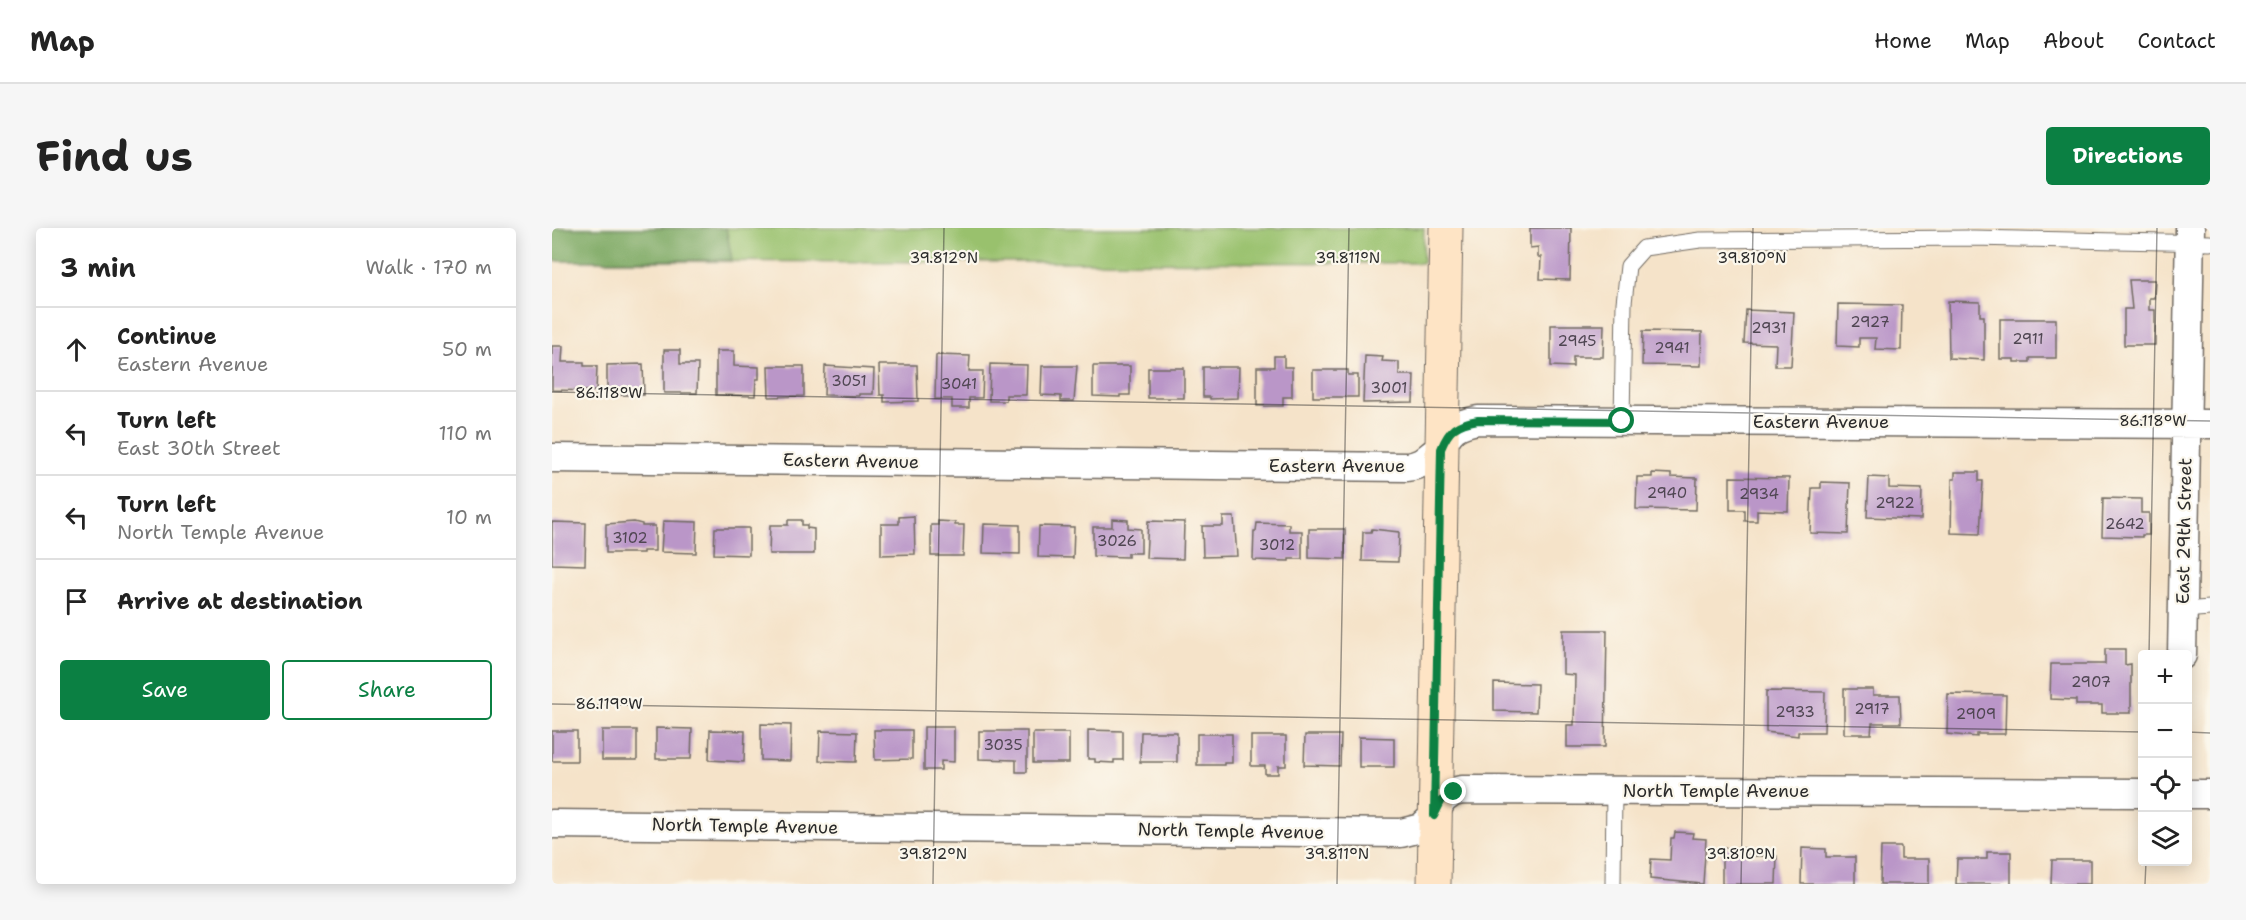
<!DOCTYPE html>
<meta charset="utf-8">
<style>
:root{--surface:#fff;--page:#f6f6f6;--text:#222;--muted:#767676;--line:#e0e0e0;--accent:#0b8043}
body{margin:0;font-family:"Shantell Sans",sans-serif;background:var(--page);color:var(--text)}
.controls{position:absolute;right:18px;bottom:18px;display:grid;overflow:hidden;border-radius:6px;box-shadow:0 3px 15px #0003}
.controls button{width:54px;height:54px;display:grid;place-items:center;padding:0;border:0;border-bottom:2px solid var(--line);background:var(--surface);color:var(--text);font:30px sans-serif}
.stop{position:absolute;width:18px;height:18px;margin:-14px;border:4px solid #0b8043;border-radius:50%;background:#fff}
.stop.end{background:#0b8043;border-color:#fff;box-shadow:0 2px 6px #0008}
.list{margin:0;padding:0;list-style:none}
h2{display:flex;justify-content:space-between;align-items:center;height:78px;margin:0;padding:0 24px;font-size:26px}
h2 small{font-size:20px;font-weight:400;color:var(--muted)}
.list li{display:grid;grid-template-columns:39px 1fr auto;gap:18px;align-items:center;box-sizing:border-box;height:84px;padding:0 24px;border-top:2px solid var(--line)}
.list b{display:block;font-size:22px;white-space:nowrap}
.list p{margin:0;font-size:20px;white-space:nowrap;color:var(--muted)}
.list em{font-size:20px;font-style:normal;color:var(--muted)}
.actions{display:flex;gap:12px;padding:18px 24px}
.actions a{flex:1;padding:14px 0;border:2px solid var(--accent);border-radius:6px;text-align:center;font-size:21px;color:var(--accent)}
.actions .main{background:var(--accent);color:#fff}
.icon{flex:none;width:33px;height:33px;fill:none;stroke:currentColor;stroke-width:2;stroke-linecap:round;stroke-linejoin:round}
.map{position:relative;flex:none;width:1658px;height:656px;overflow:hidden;border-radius:6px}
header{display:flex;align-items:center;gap:36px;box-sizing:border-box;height:84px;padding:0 30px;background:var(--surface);border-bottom:2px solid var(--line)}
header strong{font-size:28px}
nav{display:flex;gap:33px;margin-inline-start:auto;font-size:21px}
.intro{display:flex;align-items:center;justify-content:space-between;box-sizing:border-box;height:144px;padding:0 36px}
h1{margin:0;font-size:42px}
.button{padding:15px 27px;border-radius:6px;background:var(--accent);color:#fff;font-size:21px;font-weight:700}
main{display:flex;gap:36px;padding:0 36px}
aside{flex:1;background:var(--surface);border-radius:6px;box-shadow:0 3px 15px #0003}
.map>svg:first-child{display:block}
.green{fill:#99c16d;stroke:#62764c;stroke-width:1.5}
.forest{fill:#7aa760;stroke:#526946;stroke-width:1.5}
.building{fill:#ba96c8}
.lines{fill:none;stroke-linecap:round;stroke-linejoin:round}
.lane-casing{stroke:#726b62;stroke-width:17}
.street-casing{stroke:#726b62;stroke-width:31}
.secondary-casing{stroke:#726b62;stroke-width:35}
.lane{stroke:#fff;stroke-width:15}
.street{stroke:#fff;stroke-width:28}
.secondary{stroke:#fee4c5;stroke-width:33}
.route{stroke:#0b8043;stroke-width:8}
.ticks{fill:none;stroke:#2b2b2b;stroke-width:1.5;stroke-opacity:0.45}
.labels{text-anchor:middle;stroke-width:4.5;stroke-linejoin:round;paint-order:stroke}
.number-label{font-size:15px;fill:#4f4652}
.street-label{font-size:18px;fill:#2b2b2b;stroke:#fbf7ec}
.ticks-label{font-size:15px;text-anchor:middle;fill:#2b2b2b;stroke:#fbf7ec;stroke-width:4.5;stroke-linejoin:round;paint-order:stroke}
</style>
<header>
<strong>Map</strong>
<nav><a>Home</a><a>Map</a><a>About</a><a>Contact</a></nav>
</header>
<div class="intro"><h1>Find us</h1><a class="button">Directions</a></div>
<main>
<aside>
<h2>3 min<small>Walk · 170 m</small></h2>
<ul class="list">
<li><svg class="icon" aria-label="ahead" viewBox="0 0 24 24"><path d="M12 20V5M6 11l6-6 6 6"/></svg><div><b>Continue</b><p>Eastern Avenue</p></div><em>50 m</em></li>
<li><svg class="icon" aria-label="left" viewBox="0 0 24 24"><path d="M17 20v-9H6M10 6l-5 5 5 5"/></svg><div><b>Turn left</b><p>East 30th Street</p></div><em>110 m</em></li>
<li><svg class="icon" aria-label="left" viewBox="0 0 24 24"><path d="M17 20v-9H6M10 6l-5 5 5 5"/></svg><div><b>Turn left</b><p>North Temple Avenue</p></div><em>10 m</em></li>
<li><svg class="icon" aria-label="arrive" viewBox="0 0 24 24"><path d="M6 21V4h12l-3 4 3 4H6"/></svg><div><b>Arrive at destination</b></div></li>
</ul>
<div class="actions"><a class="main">Save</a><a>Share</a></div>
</aside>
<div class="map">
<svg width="1658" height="656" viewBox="0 0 1658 656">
<rect width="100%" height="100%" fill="#fbf7ec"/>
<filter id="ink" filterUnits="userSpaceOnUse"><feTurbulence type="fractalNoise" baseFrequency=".0167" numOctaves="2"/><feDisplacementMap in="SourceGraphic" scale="12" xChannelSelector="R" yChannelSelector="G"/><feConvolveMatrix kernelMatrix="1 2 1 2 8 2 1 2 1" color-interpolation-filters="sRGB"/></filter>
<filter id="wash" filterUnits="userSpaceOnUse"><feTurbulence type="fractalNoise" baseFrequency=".008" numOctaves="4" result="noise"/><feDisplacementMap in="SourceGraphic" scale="24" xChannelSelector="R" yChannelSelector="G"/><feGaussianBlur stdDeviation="1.35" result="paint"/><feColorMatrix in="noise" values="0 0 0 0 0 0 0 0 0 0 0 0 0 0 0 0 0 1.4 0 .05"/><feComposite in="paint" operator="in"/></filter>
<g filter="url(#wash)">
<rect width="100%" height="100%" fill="#f5e3c9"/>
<path class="green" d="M0,0h872l-1,35 -871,-2z"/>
<path class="forest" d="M0,0h174l6,32 -180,1z"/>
<g id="blocks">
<path class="building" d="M978,0h41l-1,52 -30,-1 1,-22h-3v-10l-8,1z
M1577,52h26l-1,18h-5v12h6v35h-31v-36h8z
M1396,73l32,1v14h4v44l-35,-2z
M1286,76l64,1 -1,45 -26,-1 1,-11h-17v9l-22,-1z
M1194,82l48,2 -3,54h-16l1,-22 -32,-1z
M1448,91h56v39h-26v4h-16v-3h-14z
M999,97h53l-1,32h-30v10l-22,-1z
M1091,103l59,1 -1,34 -59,-1z
M0,118h11l-1,16h22v4h13l-1,25 -44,-1z
M112,122h16v14h18l-1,29h-33z
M164,123h18v15l25,1v12h-3l-1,17 -39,-1z
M384,127l34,1 -1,15h14l-1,27h-13v10h-17v-9h-17z
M722,128h10v11h8v30h-9v9h-26v-39h17z
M813,128l18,1 -1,4 17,1v13h15l-1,27 -50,1z
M91,136l1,31h-37v-30z
M438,136l37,1 -1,30h-20v6h-17z
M327,137h38l1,36 -34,1v-7h-4z
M216,138h36v30l-35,1z
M273,138l49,3 -1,25h-14v2l-35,-1z
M490,138h35l-3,35h-13v-5l-20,-1z
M541,138h37v29h-10v2l-27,-1z
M651,139h36l-1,31 -28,1v-2h-7z
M596,140h36v30h-36z
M761,142h35v5h10v22h-45z
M1403,244h24v9h4l-3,53 -29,-1 1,-54h3z
M1100,245l19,1v3l26,1 -1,32 -60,-1 1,-32h15z
M1178,249l59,1 -1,33 -31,-1v11h-12v-11h-15z
M1317,249l20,1v10l33,1 -1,30 -54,-2z
M1269,254l29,1 -2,51 -38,-1 2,-45h9z
M1551,270l38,1v14h8v22h-7v2l-40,-1z
M362,288l1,38 -34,1v-31h18v-7z
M671,289h11l3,39 -34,1 -1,-31h21z
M560,291l16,1v8l13,1v24h-13v4l-35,-1v-29h19z
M236,292h14v5h5v3l7,1v25h-45l1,-29h18z
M111,293l34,1 -1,31 -35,-1z
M386,293l17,1v3h9l-1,31h-32v-31h7z
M596,293l36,1 -1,37 -37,-1z
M0,294l34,1 -1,42 -33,-1z
M82,294l8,2v2h13v25h-12v2h-37v-29z
M705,295l32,1v7h13v28h-13v2l-36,-1 1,-29h2z
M432,296l36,1v29l-37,-1z
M487,298l35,1 -1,31 -35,-1z
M163,300h34v27l-35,-1z
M757,301h36v30l-36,-1z
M820,301l27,3 -1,30 -36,-1 1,-29h8z
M1011,402h44l-2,117h-38v-22h7l1,-50 -12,-1z
M1553,421h20v16l6,-1v49h-29v-8h-26v-5l-26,-1 1,-35h54z
M942,455l43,1 -1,28 -42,-1z
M1292,461h29v6h27l1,28h-29l-1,11h-27z
M1214,463l59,1 -1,40h-26v4l-32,-4z
M1396,466l58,1 -1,39h-28v3l-30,-3z
M209,496l30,1 -1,36 -29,-1z
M372,499h30v35l-13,-1v9h-17z
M104,500l36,1 -1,30h-35z
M50,502h35v30h-35z
M158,502l35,1 -1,31 -35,-2z
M322,502h38v29l-37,1z
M536,502l35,1v29h-9v3l-19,-1v-3h-7z
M0,503h25v30h-25z
M268,503l37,1 -1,30 -37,-1z
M427,503h48v41h-11v-12l-37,-1z
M589,504h36v30h-37z
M481,505h36v30h-36z
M645,506h35v29h-8v2h-27z
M753,507h36l-1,31 -36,-1z
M699,508h35v30h-8v8h-13v-8h-14z
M807,509l35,1v29h-35z
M1123,604l18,1 -1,5 14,1 -3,45 -53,-5 1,-20 19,1 1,-22h3z
M1329,619h20v12h28v25h-49z
M1170,620h25v8h30l-1,28h-54z
M1250,620l24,1v8h29v27h-54z
M1435,624h24v32h-55l1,-25h30z
M1500,632h38v24h-39z"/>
</g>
</g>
<g filter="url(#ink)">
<use href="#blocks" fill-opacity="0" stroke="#726b62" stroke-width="1.5"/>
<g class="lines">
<defs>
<path id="lane" d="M1070,193l2,-118 4,-37 16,-18 56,-8 273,-2 237,5
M1631,382l27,-2
M1061,656l1,-94"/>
<path id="street" d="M0,230l855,9c21,-3 20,-12 34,-18 8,-20 15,-25 37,-29l732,4
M1630,427l8,-427
M1636,566h22
M0,596l849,9 20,-5 13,-12 8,-16 11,-8 9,-2 680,3"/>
<path id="secondary" d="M882,656l12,-656"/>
</defs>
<use href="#lane" class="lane-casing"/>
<use href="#street" class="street-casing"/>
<use href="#secondary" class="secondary-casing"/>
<use href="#lane" class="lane"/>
<use href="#street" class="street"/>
<use href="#secondary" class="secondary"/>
</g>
</g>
<g class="lines" filter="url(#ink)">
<path class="route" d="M902,564l-12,8 -8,16 7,-367c8,-20 15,-25 37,-29l144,1"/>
</g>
<path class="ticks" d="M0,164l1658,29M1597,427l8,-427M0,476l1590,28M1636,504l22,1M381,656l11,-656M785,656l12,-656M1189,656l12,-656M1593,656l1,-22"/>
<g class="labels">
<g class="number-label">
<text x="1318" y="99">2927</text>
<text x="1217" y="105">2931</text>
<text x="1476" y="116">2911</text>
<text x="1025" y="118">2945</text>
<text x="1120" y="125">2941</text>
<text x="297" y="158">3051</text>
<text x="407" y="161">3041</text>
<text x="837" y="165">3001</text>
<text x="1115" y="270">2940</text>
<text x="1207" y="271">2934</text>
<text x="1343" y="280">2922</text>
<text x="1573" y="301">2642</text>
<text x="78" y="315">3102</text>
<text x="565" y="318">3026</text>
<text x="725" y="322">3012</text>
<text x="1539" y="459">2907</text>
<text x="1320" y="486">2917</text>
<text x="1243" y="489">2933</text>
<text x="1424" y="491">2909</text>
<text x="451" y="522">3035</text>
</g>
<g class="street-label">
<text x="1269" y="200">Eastern Avenue</text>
<text transform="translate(299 233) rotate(1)" y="6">Eastern Avenue</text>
<text x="785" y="244">Eastern Avenue</text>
<text transform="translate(1632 303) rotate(-89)" y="6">East 29th Street</text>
<text x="1164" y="569">North Temple Avenue</text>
<text transform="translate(193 598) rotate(1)" y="6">North Temple Avenue</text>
<text transform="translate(679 603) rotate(1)" y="6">North Temple Avenue</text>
</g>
</g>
<g class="ticks-label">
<text x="392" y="35">39.812°N</text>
<text x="796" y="35">39.811°N</text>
<text x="1200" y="35">39.810°N</text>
<text x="57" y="170">86.118°W</text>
<text x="1601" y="198">86.118°W</text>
<text x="57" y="481">86.119°W</text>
<text x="381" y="631">39.812°N</text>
<text x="785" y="631">39.811°N</text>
<text x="1189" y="631">39.810°N</text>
</g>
</svg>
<div class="controls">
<button>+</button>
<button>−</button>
<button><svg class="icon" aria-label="locate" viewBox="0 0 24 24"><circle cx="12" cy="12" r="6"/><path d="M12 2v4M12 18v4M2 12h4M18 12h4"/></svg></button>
<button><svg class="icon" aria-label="layers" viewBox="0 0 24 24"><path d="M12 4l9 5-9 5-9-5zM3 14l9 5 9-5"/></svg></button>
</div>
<div class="stop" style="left:1070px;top:193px"></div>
<div class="stop end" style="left:902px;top:564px"></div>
</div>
</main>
